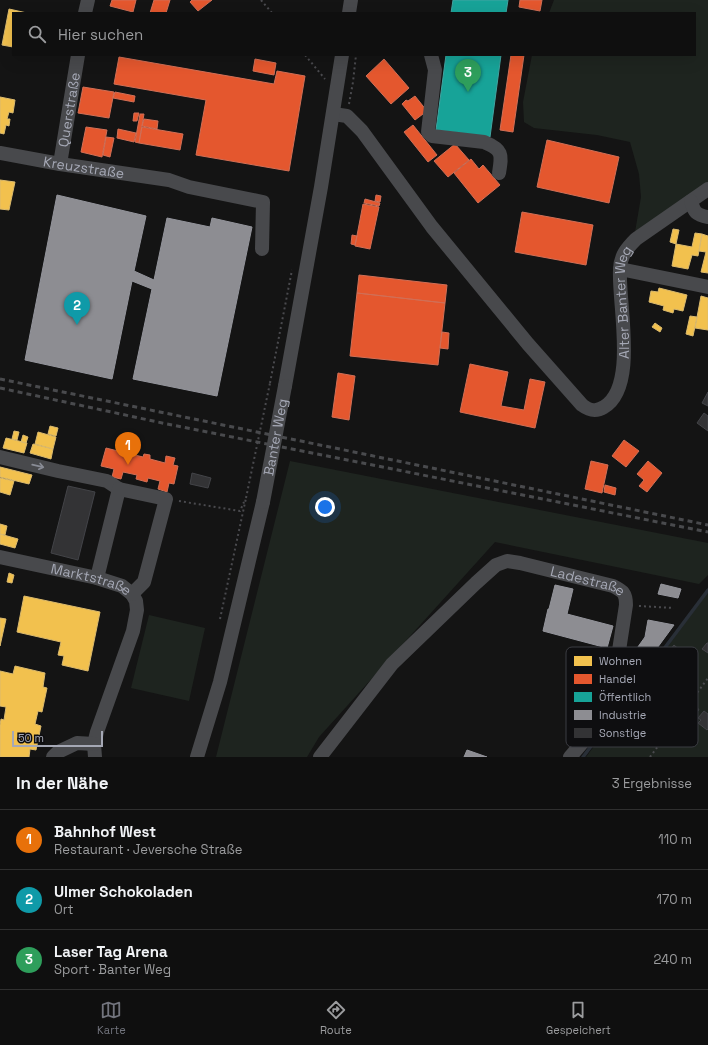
<!DOCTYPE html>
<html lang="de">
<meta charset="utf-8">
<style>
:root{--surface:#0f0f0f;--page:#1d1d1d;--text:#f1f3f6;--muted:#9b9c9e;--line:#2f2f2f;--accent:#72747d}
body{margin:0;font-family:"Space Grotesk",sans-serif;background:var(--page);color:var(--text)}
.scale{position:absolute;left:12px;bottom:10px;width:91px;box-sizing:border-box;padding-left:4px;border:2px solid #a5a8b5;border-top:0;font-size:11px;line-height:14px;white-space:nowrap;color:#a5a8b5;-webkit-text-stroke:3px #0e0e10;paint-order:stroke}
.you{position:absolute;left:325px;top:507px;width:14px;height:14px;margin:-10px;border:3px solid #fff;border-radius:50%;background:#1a73e8;box-shadow:0 0 0 6px #1a73e833}
.badge{display:grid;place-items:center;width:26px;height:26px;border-radius:50%;background:var(--accent);color:#fff;font-size:13px;font-weight:700}
.pin{position:absolute;translate:-50% -33px;filter:drop-shadow(0 1px 2px #0008)}
.pin::after{content:'';position:absolute;top:21px;width:14px;height:12px;background:inherit;clip-path:polygon(0 0,100% 0,50% 100%)}
.list{margin:0;padding:0;list-style:none}
h2{display:flex;justify-content:space-between;align-items:center;height:52px;margin:0;padding:0 16px;font-size:17px}
h2 small{font-size:13px;font-weight:400;color:var(--muted)}
.list li{display:grid;grid-template-columns:26px 1fr auto;gap:12px;align-items:center;box-sizing:border-box;height:60px;padding:0 16px;border-top:1px solid var(--line)}
.list b{display:block;font-size:15px;white-space:nowrap}
.list p{margin:0;font-size:13px;white-space:nowrap;color:var(--muted)}
.list em{font-size:13px;font-style:normal;color:var(--muted)}
.icon{flex:none;width:22px;height:22px;fill:none;stroke:currentColor;stroke-width:2;stroke-linecap:round;stroke-linejoin:round}
.map{position:relative;flex:none;width:708px;height:757px;overflow:hidden}
.search{position:absolute;background:var(--surface);box-shadow:0 4px 16px #0002;left:12px;right:12px;top:12px;height:44px;display:flex;align-items:center;gap:10px;box-sizing:border-box;padding:0 14px;border-radius:0px;color:var(--muted);font-size:15px}
.sheet{height:232px;background:var(--surface)}
nav{display:flex;justify-content:space-around;align-items:center;box-sizing:border-box;height:56px;border-top:1px solid var(--line);background:var(--surface);font-size:11px;color:var(--muted)}
nav a{display:grid;justify-items:center;gap:2px}
nav .on{color:var(--accent)}
.map>svg:first-child{display:block}
.green{fill:#1e241f}
.homes{fill:#f2c14e;stroke:#dbba6d}
.shops{fill:#e4572e;stroke:#d16f56}
.public{fill:#17a398;stroke:#42a4a1}
.industry{fill:#8d8d92;stroke:#94959c}
.lines{fill:none;stroke-linecap:round;stroke-linejoin:round}
.stream{stroke:#292f37;stroke-width:3.5}
.building{fill:#333335;stroke:#434448}
.path{stroke:#4a4a4e;stroke-width:2;stroke-dasharray:2 3;stroke-linecap:butt}
.minor{stroke:#48494c;stroke-width:14}
.rail{stroke:#494a4d;stroke-width:3;stroke-dasharray:5 4;stroke-linecap:butt}
.path-bridge{stroke:#4a4a4e;stroke-width:2;stroke-dasharray:2 3;stroke-linecap:butt}
.minor-bridge{stroke:#48494c;stroke-width:14}
.oneway{stroke:#898c96}
.labels{text-anchor:middle;stroke-width:4;stroke-linejoin:round;paint-order:stroke}
.street-label{font-size:14px;fill:#a5a8b5;stroke:#0e0e10}
.key{fill:#0e0e10;stroke:#3b3c42;stroke-width:1}
.key-label{font-size:11px;fill:#a5a8b5}
</style>
<div class="map">
<svg width="708" height="757" viewBox="0 0 708 757">
<rect width="100%" height="100%" fill="#141414"/>
<path class="green" d="M554,0h154v185l-74,53 7,-41 -2,-23 -9,-32 -33,-7 -63,-7 -10,-6 -1,-20 9,-47h163v-42h-146z
M290,461l418,82v32l-9,9 -204,-42 -176,195 -12,20h-91z
M708,592v165h-122z
M149,615l56,13 -16,73 -58,-13z"/>
<path class="homes" d="M9,9l18,4h-14v34l-11,-2z
M0,97l15,3 -2,13 -4,-1 -2,7h3l-1,7 -3,-1 -2,9 -4,-1z
M0,180l15,2 -6,28 -9,-1z
M673,229l6,1 -3,14 -6,-2z
M695,233l7,1 -4,22 -6,-1 -4,14 -16,-3 4,-22 16,3z
M702,234l6,2v37l-7,-1 5,-20 -7,-1z
M659,288l28,7 -4,16 -9,-2 -1,4 -10,-3 1,-4 -15,-4 2,-11 7,1z
M701,296l7,2v32l-13,-2z
M690,316l7,1 -4,19 -7,-2z
M655,323l7,5 -2,4 -8,-5z
M50,426l8,2 -2,8 -8,-2z
M14,431l5,1 -2,8 -5,-1z
M38,432l18,5 -3,12 -18,-5z
M23,435l5,2 -2,6 -5,-1z
M6,438l21,5 -3,10 -21,-5z
M33,444l20,5 -2,10 -21,-6z
M0,467l32,8 -3,9 -29,-7z
M0,478l14,3 -4,14 -10,-3z
M0,524l7,2 -2,9 -5,-1z
M0,534l18,5 -3,9 -15,-4z
M9,573l5,2 -2,8 -5,-1z
M24,596l76,16 -12,59 -26,-6 2,-9 -6,-1 3,-13 -44,-10z
M0,618l6,1 -6,27z
M15,666l30,7 -2,14 4,1 -5,24 -4,-1 -3,13 6,2 -5,24 -6,-1 -1,8h-29v-32l1,-6 3,1 2,-13 -6,-1v-35l13,3z"/>
<path class="shops" d="M112,0h24l-3,12 -23,-6z
M154,0h16l-4,13h-16z
M192,0h20l-14,11 -8,-9z
M520,0h22l-2,11 -21,-4z
M511,55h13l-11,77 -13,-2z
M119,57l155,27 3,-13 28,5 -16,95 -93,-16 10,-55 -92,-16z
M255,59l21,4 -2,12 -21,-4z
M384,59l25,29 -18,16 -25,-28z
M83,87l31,5 -5,26 -31,-5z
M115,92l20,4 -1,6 -21,-4z
M415,96l12,15 -12,9 -13,-16 4,-4 2,1z
M134,113h5l-2,8h-4z
M140,114h4l-5,29 -4,-1z
M144,119l14,2 -1,8 -15,-3z
M413,125l24,30 -9,7 -24,-30z
M86,127l21,3 -5,27 -21,-5z
M142,127l41,7 -3,16 -41,-7z
M118,129l18,4 -2,9 -17,-4z
M106,137l8,1 -4,19 -7,-2z
M547,140l72,17 -10,46 -72,-16z
M455,144l14,16 -21,17 -14,-16z
M471,159l8,10 4,-4 17,20 -22,18 -24,-30z
M376,195l5,1 -1,6 -5,-1z
M365,199l15,4 -1,3 -15,-3z
M363,204l16,3 -9,42 -15,-3z
M522,212l71,13 -7,40 -71,-13z
M352,235l5,1 -2,9 -4,-1z
M359,275l88,10 -2,18 -88,-10z
M357,293l88,10 -7,62 -88,-9z
M442,332l7,1 -1,16 -8,-1z
M470,364l38,8 -7,34 23,4 6,-31 15,3 -10,46 -75,-16z
M338,373l17,3 -6,44 -17,-3z
M624,440l15,11 -13,16 -14,-11z
M120,443l9,3 -2,7 16,4 1,-3 6,1v4l15,4 1,-7 9,2 -2,7 5,1 -4,18 -5,-1 -2,9 -9,-3 2,-8 -12,-3 -1,4 -11,-3 1,-4 -14,-3 -2,7 -9,-2 2,-8 -13,-3 5,-18 12,3z
M591,461l17,4 -6,28 -17,-4z
M648,461l14,12 -15,19 -8,-6 5,-6 -7,-6z
M605,485l11,3 -1,7 -11,-3z"/>
<path class="public" d="M453,0h55l-2,13h-55z
M446,55h55l-11,82 -54,-7z"/>
<path class="industry" d="M57,195l89,21 -12,55 20,9 13,-62 43,9 2,-9 40,9 -35,169 -84,-17 19,-90 -20,-8 -20,98 -87,-19z
M661,584l20,5 -3,9 -20,-4z
M555,585l18,4 -6,25 46,12 -6,22 -64,-17 5,-22h1z
M648,620l26,5 -36,49 -13,-9 20,-28z
M467,750l20,7h-23z"/>
<g class="lines">
<path class="stream" d="M583,757l125,-167"/>
</g>
<path class="building" d="M708,392v14l-6,-3z
M704,413l4,3v15l-11,-8z
M192,473l19,5 -3,10 -18,-4z
M68,486l27,6 -17,68 -27,-7z
M707,643h1v10l-6,-4z
M674,645l8,7 -4,5 -8,-7z
M695,704l4,6 -3,2 -4,-5z
M704,711l4,3v15l-1,1 -9,-7 3,-3 -3,-2z"/>
<g class="lines">
<path class="path" d="M261,0l11,13
M305,55l20,24
M349,104l4,-22 3,-27
M270,383l22,-113
M179,501l61,10 4,-9
M639,606l35,2
M220,619l26,-121
M650,757l58,-79"/>
<g class="minor">
<path d="M85,13l3,-13"/>
<path d="M349,13l2,-13"/>
<path d="M431,55l4,15 -7,62 4,4 52,6c19,8 18,12 15,31"/>
<path id="s1" d="M333,114l14,2 15,15 70,96 96,117 54,61c8,6 14,7 22,2 34,-20 14,-104 16,-137 0,-14 7,-22 16,-31l72,-50"/>
<path id="s2" d="M0,153l60,11 109,16 20,7 74,15 -1,47"/>
<path id="s3" d="M60,164l18,-109"/>
<path d="M691,201c3,11 5,14 17,16"/>
<path d="M620,269l88,18"/>
<path d="M285,386l36,-199 21,-132"/>
<path d="M0,457l58,14 49,10 12,8"/>
<path id="s4" d="M0,557l97,21 25,8 10,8 4,7 1,9 -4,21 -36,101 -3,12 1,13"/>
<path d="M97,578l22,-89 47,10 -22,83 -12,12"/>
<path d="M53,757l5,-5 19,-9 17,1"/>
<path d="M197,757l23,-75 43,-180"/>
<path id="s5" d="M320,757l72,-93 84,-81 20,-18 11,-4 13,2 93,23c10,5 13,7 13,19l-10,65 -15,51 -31,36"/>
</g>
<path class="rail" d="M0,379l708,146
M0,388l167,36 541,108"/>
<path class="path-bridge" d="M246,498l24,-115"/>
<path class="minor-bridge" id="s6" d="M263,502l22,-116"/>
</g>
<defs><path id="oneway-shaft" d="M-6 0H5M1.5-3L5.5 0L1.5 3" fill="none" stroke-width="1.6" stroke-linecap="round" stroke-linejoin="round"/></defs>
<use class="oneway" href="#oneway-shaft" transform="translate(38 466) rotate(13)"/>
<g class="labels">
<g class="street-label">
<text dy="5" stroke="none"><textPath href="#s3" startOffset="55">Querstraße</textPath></text>
<text dy="5" stroke="none"><textPath href="#s2" startOffset="85">Kreuzstraße</textPath></text>
<text dy="5" stroke="none"><textPath href="#s1" startOffset="522">Alter Banter Weg</textPath></text>
<text dy="5" stroke="none"><textPath href="#s6" startOffset="66">Banter Weg</textPath></text>
<text dy="5" stroke="none"><textPath href="#s4" startOffset="94">Marktstraße</textPath></text>
<text dy="5" stroke="none"><textPath href="#s5" startOffset="356">Ladestraße</textPath></text>
</g>
</g>
<rect x="566" y="647" width="132" height="100" rx="6" class="key"/>
<rect x="574" y="656" width="18" height="10" fill="#f2c14e"/>
<rect x="574" y="674" width="18" height="10" fill="#e4572e"/>
<rect x="574" y="692" width="18" height="10" fill="#17a398"/>
<rect x="574" y="710" width="18" height="10" fill="#8d8d92"/>
<rect x="574" y="728" width="18" height="10" fill="#333335"/>
<g class="key-label">
<text x="599" y="665">Wohnen</text>
<text x="599" y="683">Handel</text>
<text x="599" y="701">Öffentlich</text>
<text x="599" y="719">Industrie</text>
<text x="599" y="737">Sonstige</text>
</g>
</svg>
<div class="scale">50 m</div>
<div class="you"></div>
<div class="pin badge" style="left:128px;top:465px;background:#e8710a">1</div>
<div class="pin badge" style="left:77px;top:325px;background:#0f9aa8">2</div>
<div class="pin badge" style="left:468px;top:92px;background:#2e9e5b">3</div>
<div class="search"><svg class="icon" aria-label="search" viewBox="0 0 24 24"><circle cx="10" cy="10" r="6"/><path d="M15 15l6 6"/></svg>Hier suchen</div>
</div>
<section class="sheet">
<h2>In der Nähe<small>3 Ergebnisse</small></h2>
<ul class="list">
<li><span class="badge" style="background:#e8710a">1</span><div><b>Bahnhof West</b><p>Restaurant · Jeversche Straße</p></div><em>110 m</em></li>
<li><span class="badge" style="background:#0f9aa8">2</span><div><b>Ulmer Schokoladen</b><p>Ort</p></div><em>170 m</em></li>
<li><span class="badge" style="background:#2e9e5b">3</span><div><b>Laser Tag Arena</b><p>Sport · Banter Weg</p></div><em>240 m</em></li>
</ul>
</section>
<nav>
<a class="on"><svg class="icon" aria-label="map" viewBox="0 0 24 24"><path d="M3 6l6-2 6 2 6-2v14l-6 2-6-2-6 2zM9 4v14M15 6v14"/></svg>Karte</a>
<a><svg class="icon" aria-label="directions" viewBox="0 0 24 24"><path d="M12 3l9 9-9 9-9-9zM9 14v-3h6M13 9l2 2-2 2"/></svg>Route</a>
<a><svg class="icon" aria-label="saved" viewBox="0 0 24 24"><path d="M7 4h10v16l-5-4-5 4z"/></svg>Gespeichert</a>
</nav>
